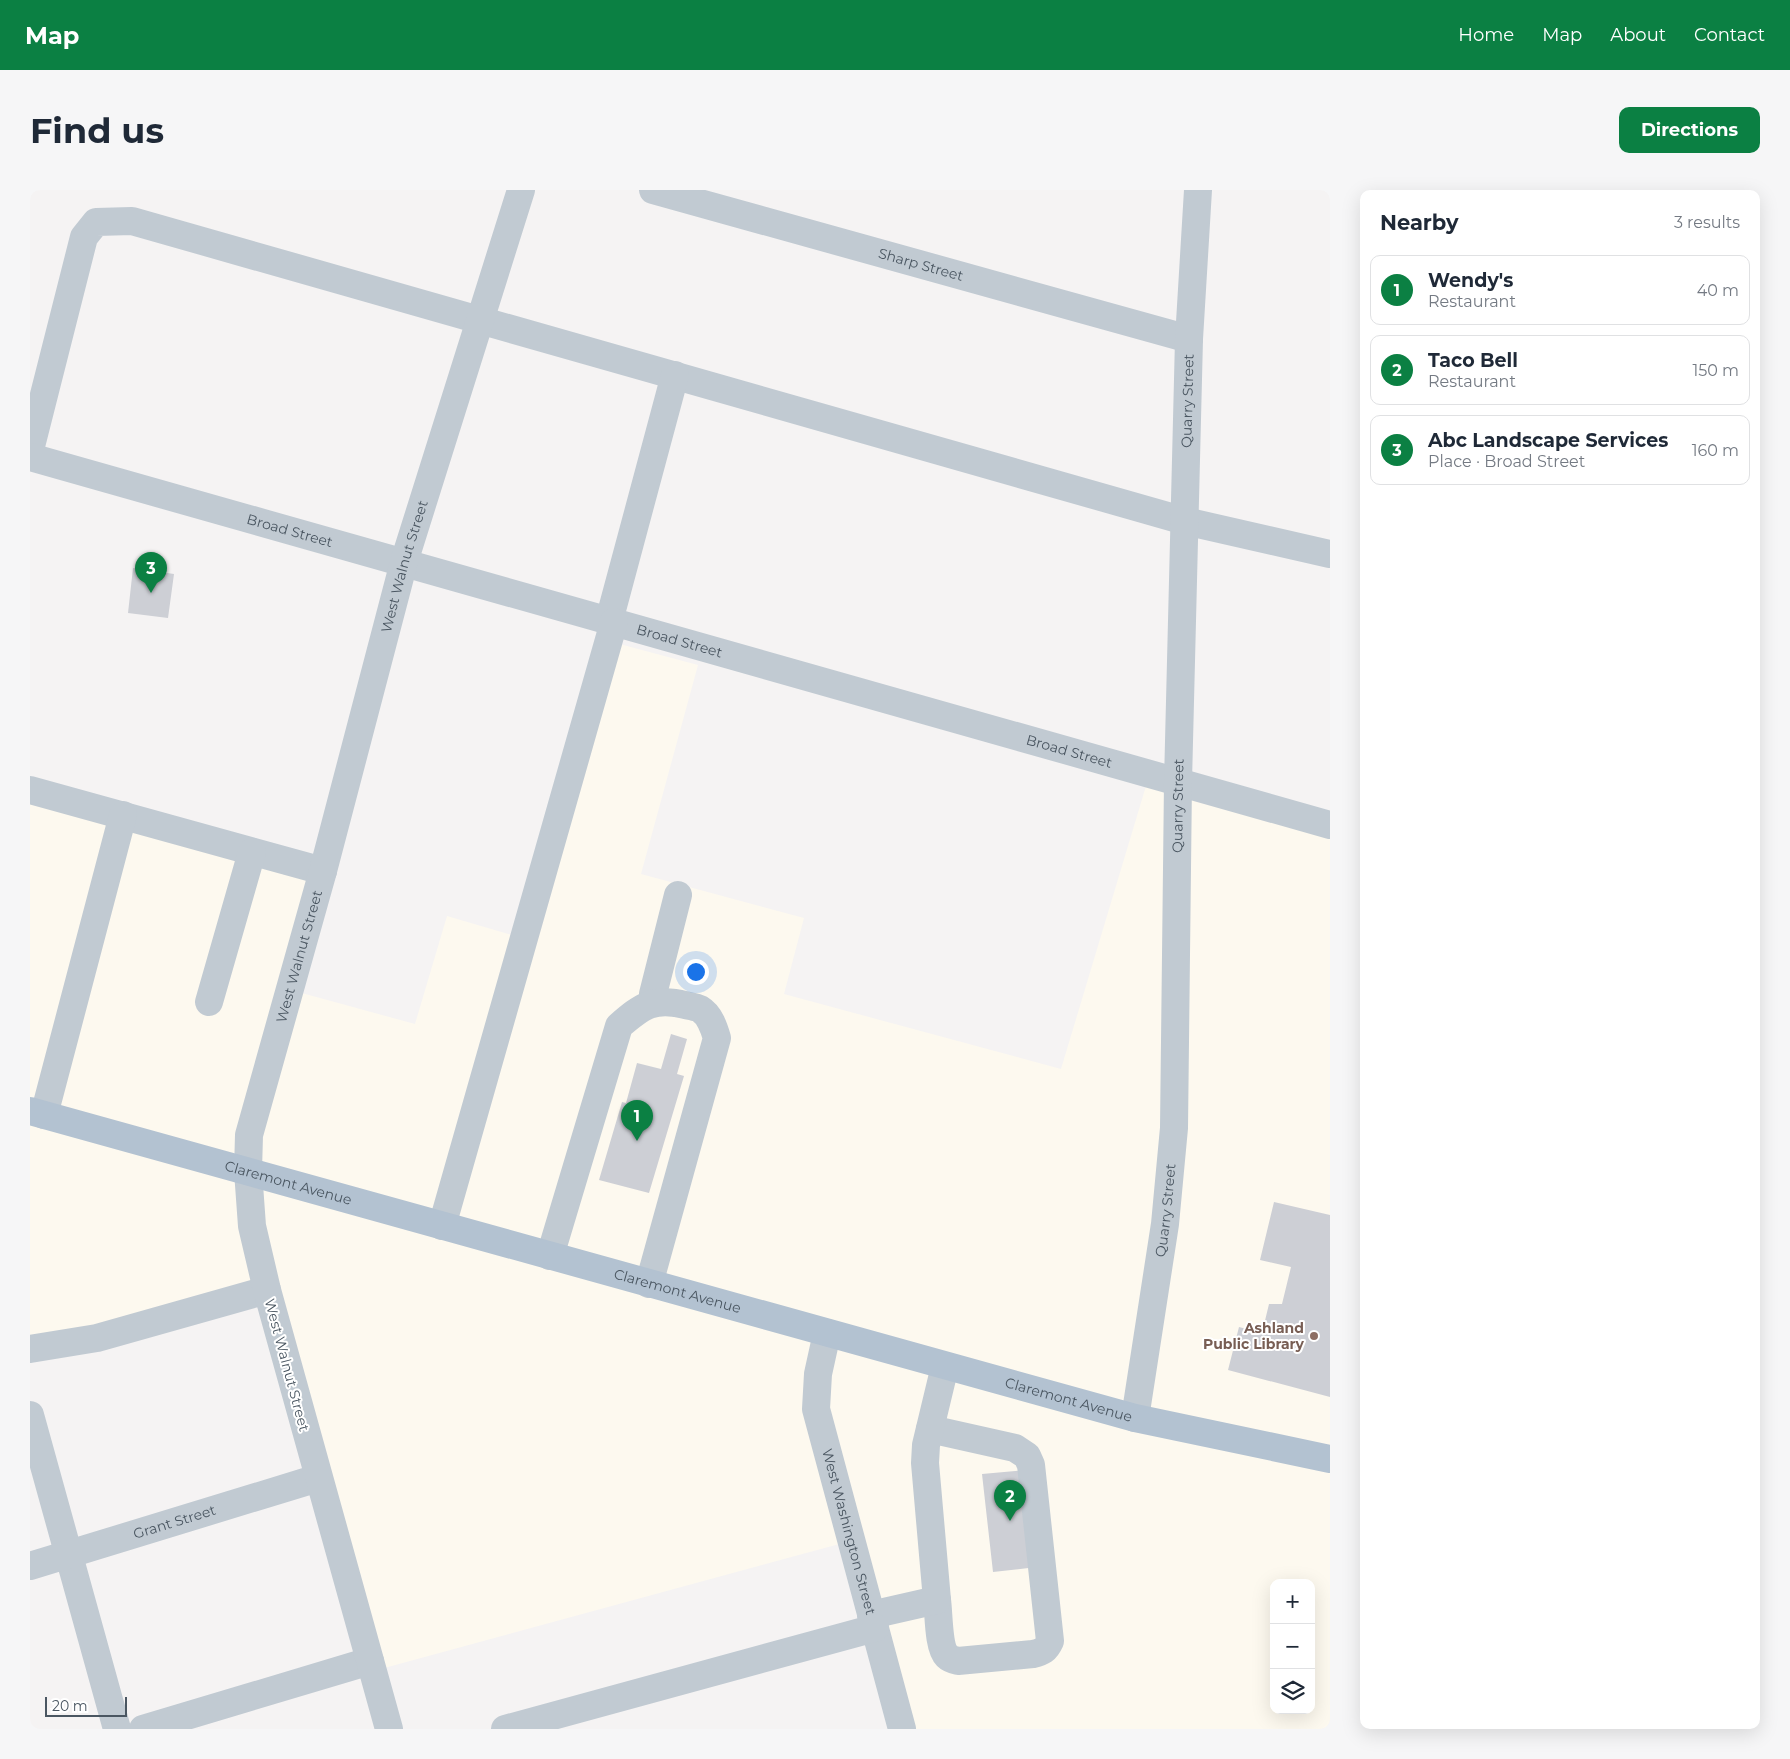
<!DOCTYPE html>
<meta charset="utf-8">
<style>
:root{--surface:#fff;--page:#f6f6f7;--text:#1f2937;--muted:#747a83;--line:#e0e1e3;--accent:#0b8043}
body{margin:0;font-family:Montserrat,sans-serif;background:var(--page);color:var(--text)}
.controls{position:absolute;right:15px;bottom:15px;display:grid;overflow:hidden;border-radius:10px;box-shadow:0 5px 20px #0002}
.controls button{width:45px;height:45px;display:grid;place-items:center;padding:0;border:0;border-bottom:1px solid var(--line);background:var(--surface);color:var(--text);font:25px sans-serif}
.scale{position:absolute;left:15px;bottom:12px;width:82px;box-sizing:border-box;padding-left:5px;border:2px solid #4a5661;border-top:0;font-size:14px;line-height:18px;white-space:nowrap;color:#4a5661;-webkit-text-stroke:4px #fff;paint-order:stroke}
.you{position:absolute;left:665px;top:781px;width:18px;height:18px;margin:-12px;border:4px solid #fff;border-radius:50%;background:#1a73e8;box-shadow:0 0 0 8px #1a73e833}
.badge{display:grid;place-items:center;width:32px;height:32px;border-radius:50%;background:var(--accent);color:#fff;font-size:16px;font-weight:700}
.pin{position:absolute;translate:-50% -41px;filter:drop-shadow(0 1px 2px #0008)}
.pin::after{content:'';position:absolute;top:26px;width:18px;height:15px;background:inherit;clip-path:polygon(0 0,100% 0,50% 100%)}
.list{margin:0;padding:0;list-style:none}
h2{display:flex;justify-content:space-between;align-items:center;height:65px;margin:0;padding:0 20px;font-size:21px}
h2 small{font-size:16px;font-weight:400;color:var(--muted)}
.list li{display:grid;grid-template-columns:32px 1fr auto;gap:15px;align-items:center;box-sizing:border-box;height:70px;margin:0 10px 10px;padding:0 10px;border:1px solid var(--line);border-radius:10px}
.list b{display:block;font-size:19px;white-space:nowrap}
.list p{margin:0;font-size:16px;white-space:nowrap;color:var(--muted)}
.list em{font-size:16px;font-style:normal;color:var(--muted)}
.icon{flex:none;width:28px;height:28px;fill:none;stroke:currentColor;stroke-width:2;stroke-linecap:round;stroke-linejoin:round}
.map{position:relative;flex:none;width:1300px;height:1539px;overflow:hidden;border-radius:10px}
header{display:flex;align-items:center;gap:30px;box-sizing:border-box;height:70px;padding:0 25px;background:var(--accent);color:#fff}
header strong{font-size:24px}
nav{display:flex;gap:28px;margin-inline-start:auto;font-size:18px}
.intro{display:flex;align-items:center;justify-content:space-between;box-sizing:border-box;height:120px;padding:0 30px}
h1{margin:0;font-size:35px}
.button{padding:12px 22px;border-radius:10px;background:var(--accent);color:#fff;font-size:18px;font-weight:700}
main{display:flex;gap:30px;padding:0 30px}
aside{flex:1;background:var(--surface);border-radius:10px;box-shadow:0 5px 20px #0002}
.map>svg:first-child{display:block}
.commercial{fill:#fdf9ef;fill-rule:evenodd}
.building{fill:#cdcfd5}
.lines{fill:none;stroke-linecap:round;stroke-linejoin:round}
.minor{stroke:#c1cad2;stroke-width:28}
.major{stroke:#b3c2d1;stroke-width:28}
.education-dot{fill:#8d6e63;stroke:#fff;stroke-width:2}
.labels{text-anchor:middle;stroke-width:4;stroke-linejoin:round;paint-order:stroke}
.street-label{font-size:14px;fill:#4a5661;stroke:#fff}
.education-label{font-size:14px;font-weight:bold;fill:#785e54;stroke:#fff;text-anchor:end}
</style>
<header>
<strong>Map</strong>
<nav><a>Home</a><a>Map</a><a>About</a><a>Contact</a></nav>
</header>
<div class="intro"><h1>Find us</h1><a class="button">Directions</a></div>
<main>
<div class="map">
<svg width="1300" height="1539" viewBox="0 0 1300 1539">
<rect width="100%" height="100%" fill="#f5f3f3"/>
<path class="commercial" d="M582,452l86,23 -57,209 163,44 -20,76 277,75 88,-293 181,48v905h-437l-50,-186 -466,127 -106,-378 -241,64v-572l304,84 -36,124 117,32 32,-108 82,24zM1244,1393h37v127h-37z"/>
<path class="building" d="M103,378l41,6 -6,44 -40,-5z
M641,844l16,5 -10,35 7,2 -35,117 -50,-13 23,-78 4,1 11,-40 24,6z
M1244,1012l56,13v182l-102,-27 11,-43 23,6 7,-29h13l9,-37 -31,-7z
M997,1280l10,97 -44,5 -11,-98z"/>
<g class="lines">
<g class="minor">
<path id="s1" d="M623,0l536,149"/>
<path d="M0,260l54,-213 12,-15 36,-1 1053,300 145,33"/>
<path id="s2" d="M0,267l1300,368"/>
<path d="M579,431l66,-246"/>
<path d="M0,600l293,81"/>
<path d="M179,812l43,-150"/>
<path d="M623,813v-9l25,-99"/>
<path d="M14,925l79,-300"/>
<path d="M412,1036l172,-604"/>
<path d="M520,1066l69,-230c23,-20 35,-29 66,-21 4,1 11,2 15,4 10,6 14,19 17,29l-68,246"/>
<path id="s3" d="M797,1143l-9,41 -2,35 86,320"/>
<path d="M0,1159l67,-11 170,-48"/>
<path d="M0,1225l87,314"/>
<path id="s4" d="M1105,1228l30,-194 9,-96 4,-346 11,-443 9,-149"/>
<path d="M900,1239l85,19 12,8 4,9 19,176c-4,9 -8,11 -17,13l-75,7c-4,-1 -8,-2 -11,-5 -9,-9 -8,-43 -10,-56"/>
<path id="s5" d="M0,1376l288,-88"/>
<path d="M841,1425l66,-15 -12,-137 1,-18 19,-79"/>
<path d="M113,1539l227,-68"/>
<path id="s6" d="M359,1539l-122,-439 -15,-64 -4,-55 1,-36 74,-264 81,-309 117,-372"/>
<path d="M475,1539l370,-101"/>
</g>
<path class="major" id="s7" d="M0,921l1105,307 195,41"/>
</g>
<circle class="education-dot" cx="1284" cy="1146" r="5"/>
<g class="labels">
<g class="street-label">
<text dy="5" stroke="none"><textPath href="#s1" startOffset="278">Sharp Street</textPath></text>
<text dy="5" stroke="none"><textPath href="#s4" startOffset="1020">Quarry Street</textPath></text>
<text dy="5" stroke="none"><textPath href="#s2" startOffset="270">Broad Street</textPath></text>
<text dy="5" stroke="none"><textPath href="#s6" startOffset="1202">West Walnut Street</textPath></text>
<text dy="5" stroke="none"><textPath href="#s2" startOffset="675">Broad Street</textPath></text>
<text dy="5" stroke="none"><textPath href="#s2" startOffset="1080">Broad Street</textPath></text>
<text dy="5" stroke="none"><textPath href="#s4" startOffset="615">Quarry Street</textPath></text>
<text dy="5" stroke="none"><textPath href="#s6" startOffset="798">West Walnut Street</textPath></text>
<text dy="5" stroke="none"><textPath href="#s7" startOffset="268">Claremont Avenue</textPath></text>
<text dy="5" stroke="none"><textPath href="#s4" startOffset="210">Quarry Street</textPath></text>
<text dy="5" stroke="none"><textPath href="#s7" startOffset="672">Claremont Avenue</textPath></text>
<text transform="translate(257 1175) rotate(75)" y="5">West Walnut Street</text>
<text dy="5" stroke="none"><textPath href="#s7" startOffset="1078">Claremont Avenue</textPath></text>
<text dy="5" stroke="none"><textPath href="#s5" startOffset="151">Grant Street</textPath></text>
<text dy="5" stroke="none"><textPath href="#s3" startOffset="204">West Washington Street</textPath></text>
</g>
<g class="education-label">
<text x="1274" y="1143">Ashland<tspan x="1274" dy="16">Public Library</tspan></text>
</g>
</g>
</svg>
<div class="controls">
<button>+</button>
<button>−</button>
<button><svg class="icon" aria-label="layers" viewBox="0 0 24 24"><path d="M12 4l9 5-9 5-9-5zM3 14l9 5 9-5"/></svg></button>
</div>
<div class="scale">20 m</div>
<div class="you"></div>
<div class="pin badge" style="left:607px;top:951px">1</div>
<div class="pin badge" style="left:980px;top:1331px">2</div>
<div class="pin badge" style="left:121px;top:403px">3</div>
</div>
<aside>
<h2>Nearby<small>3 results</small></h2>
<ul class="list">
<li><span class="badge">1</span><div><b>Wendy's</b><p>Restaurant</p></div><em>40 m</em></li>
<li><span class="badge">2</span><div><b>Taco Bell</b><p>Restaurant</p></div><em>150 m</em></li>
<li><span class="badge">3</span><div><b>Abc Landscape Services</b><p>Place · Broad Street</p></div><em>160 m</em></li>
</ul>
</aside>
</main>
